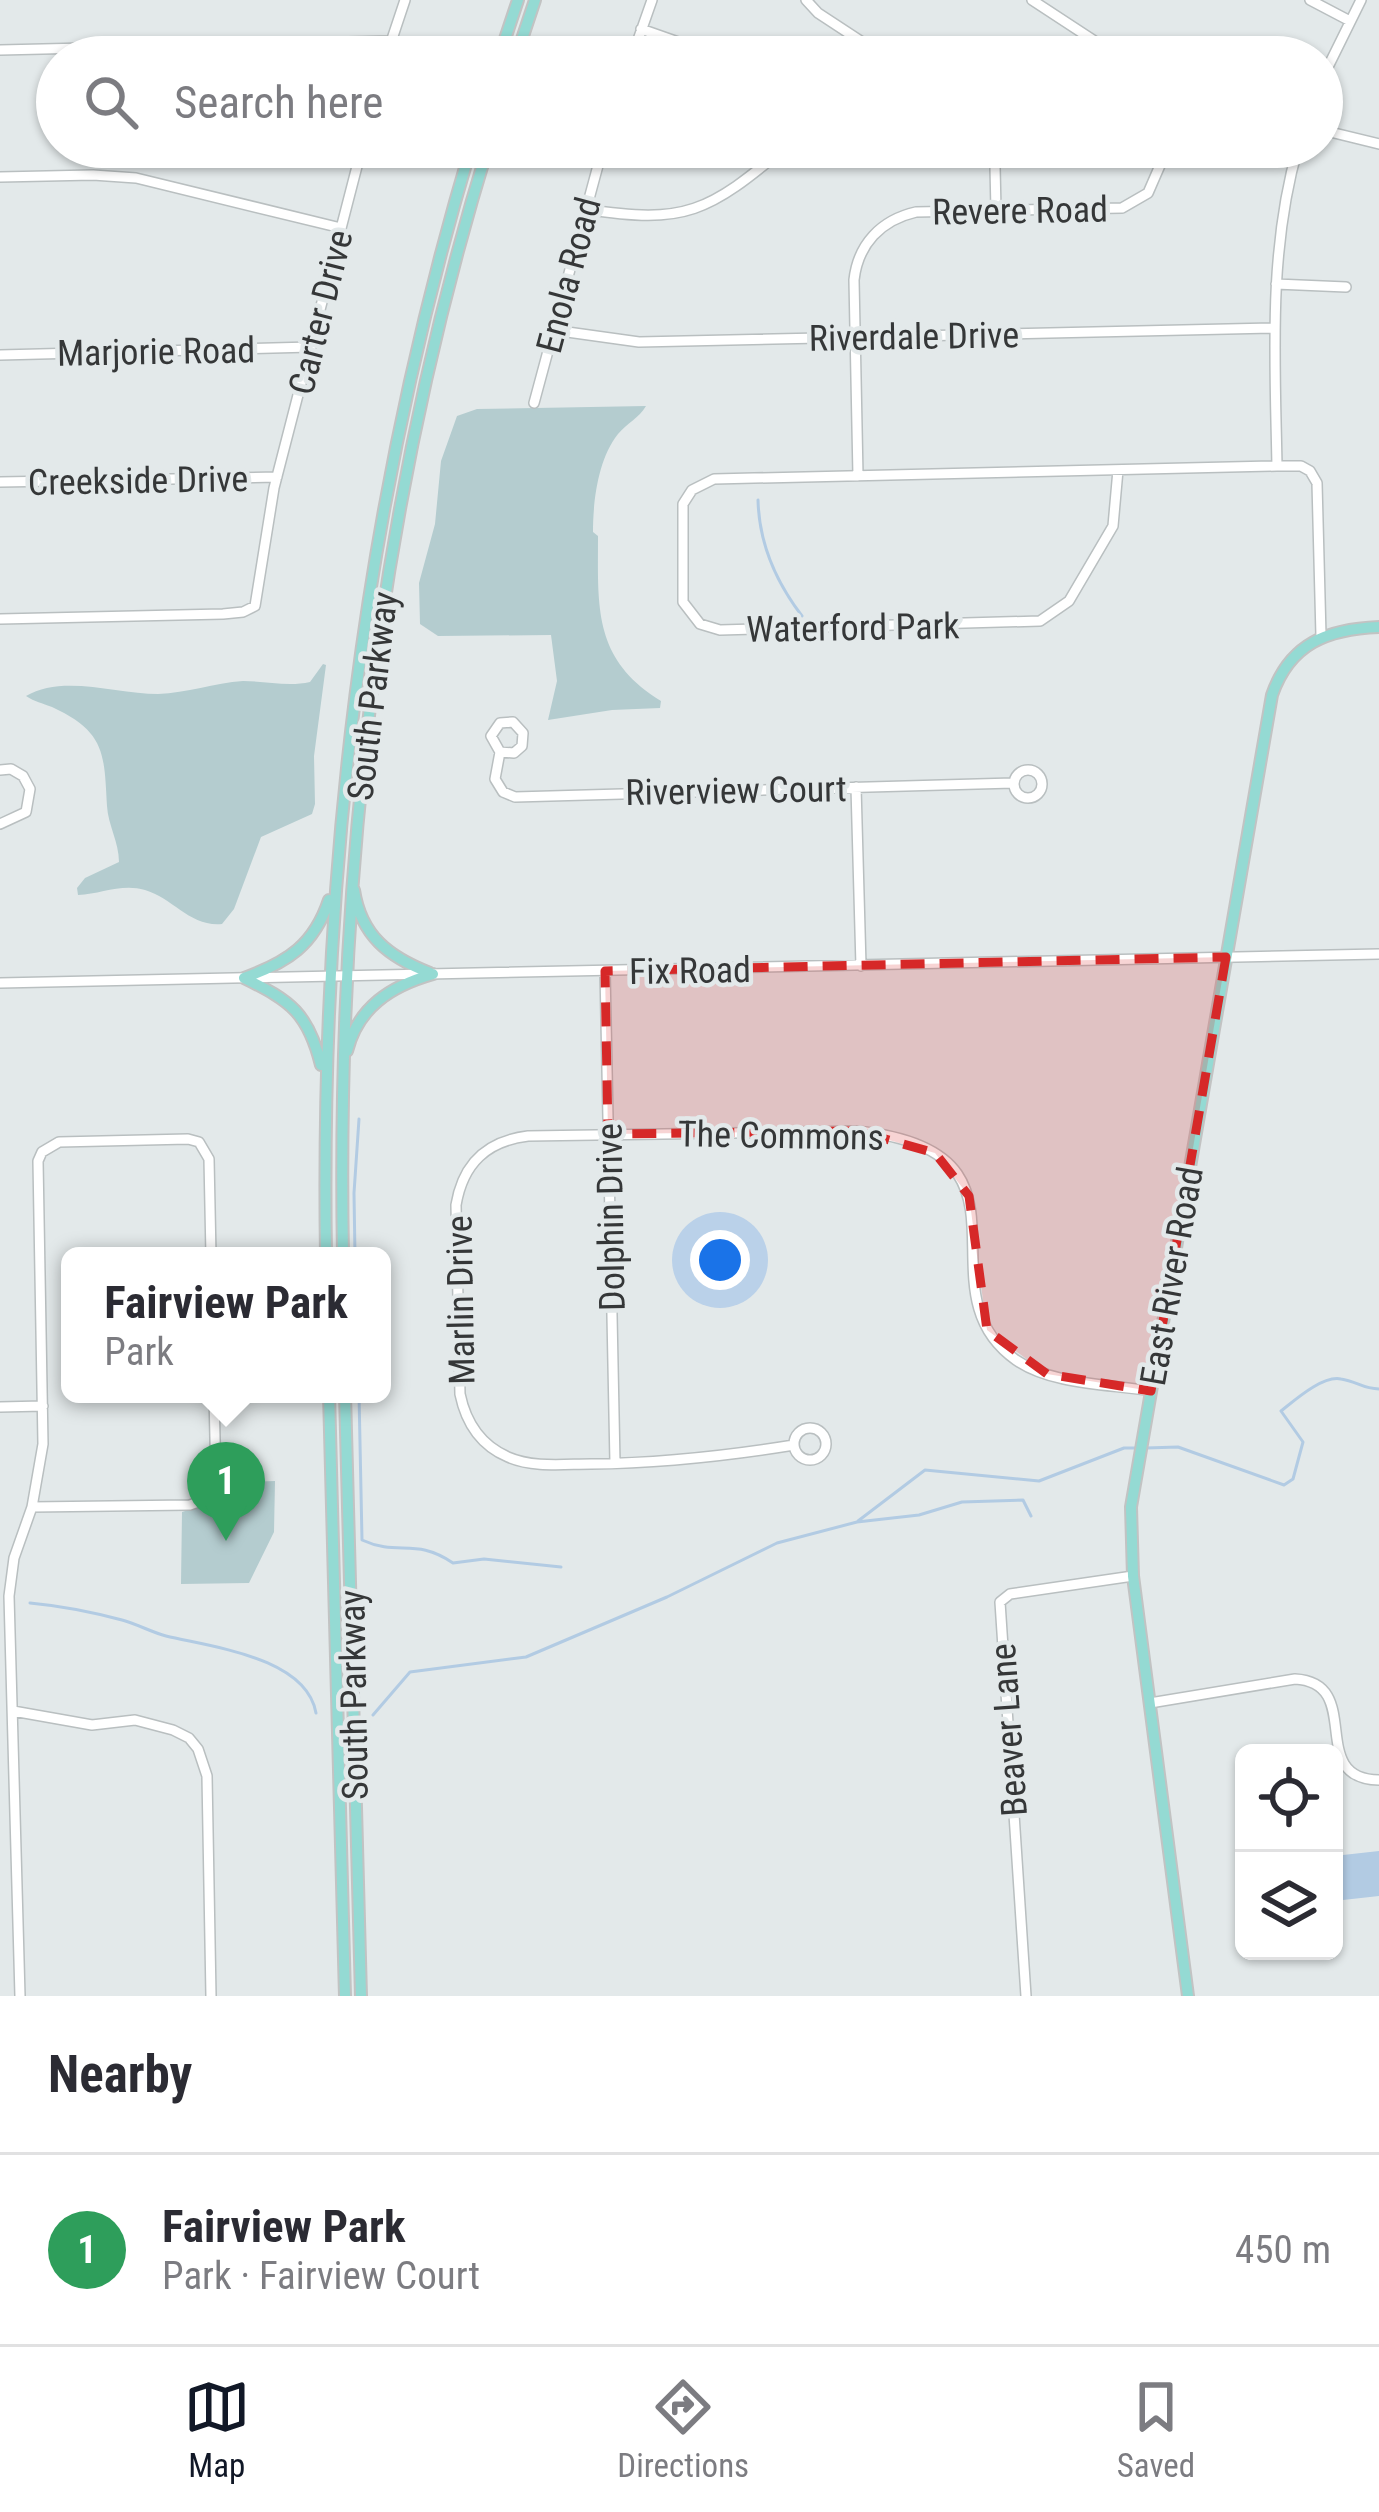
<!DOCTYPE html>
<meta charset="utf-8">
<style>
:root{--surface:#fff;--page:#f2f2f3;--text:#2b2b33;--muted:#7c7c81;--line:#e1e1e2;--accent:#111827}
body{margin:0;font-family:"Roboto Condensed",sans-serif;background:var(--page);color:var(--text)}
.controls{position:absolute;right:36px;bottom:36px;display:grid;overflow:hidden;border-radius:18px;box-shadow:0 3px 9px #0004}
.controls button{width:108px;height:108px;display:grid;place-items:center;padding:0;border:0;border-bottom:3px solid var(--line);background:var(--surface);color:var(--text);font:60px sans-serif}
.you{position:absolute;left:720px;top:1260px;width:42px;height:42px;margin:-30px;border:9px solid #fff;border-radius:50%;background:#1a73e8;box-shadow:0 0 0 18px #1a73e833}
.badge{display:grid;place-items:center;width:78px;height:78px;border-radius:50%;background:var(--accent);color:#fff;font-size:39px;font-weight:700}
.pin{position:absolute;translate:-50% -99px;filter:drop-shadow(0 3px 6px #0008)}
.pin::after{content:'';position:absolute;top:63px;width:42px;height:36px;background:inherit;clip-path:polygon(0 0,100% 0,50% 100%)}
.popup{position:absolute;left:61px;top:1247px;width:330px;height:156px;box-sizing:border-box;display:grid;place-content:center;border-radius:18px;background:var(--surface);filter:drop-shadow(0 3px 9px #0005);font-size:39px;white-space:nowrap;color:var(--muted)}
.popup b{font-size:45px;color:var(--text)}
.popup::after{content:'';position:absolute;left:50%;top:100%;margin-left:-24px;border:24px solid transparent;border-top-color:var(--surface)}
.list{margin:0;padding:0;list-style:none}
h2{display:flex;justify-content:space-between;align-items:center;height:156px;margin:0;padding:0 48px;font-size:51px}
h2 small{font-size:39px;font-weight:400;color:var(--muted)}
.list li{display:grid;grid-template-columns:78px 1fr auto;gap:36px;align-items:center;box-sizing:border-box;height:192px;padding:0 48px;border-top:3px solid var(--line)}
.list b{display:block;font-size:45px;white-space:nowrap}
.list p{margin:0;font-size:39px;white-space:nowrap;color:var(--muted)}
.list em{font-size:39px;font-style:normal;color:var(--muted)}
.icon{flex:none;width:66px;height:66px;fill:none;stroke:currentColor;stroke-width:2;stroke-linecap:round;stroke-linejoin:round}
.map{position:relative;flex:none;width:1379px;height:1996px;overflow:hidden}
.search{position:absolute;background:var(--surface);box-shadow:0 3px 9px #0004;left:36px;right:36px;top:36px;height:132px;display:flex;align-items:center;gap:30px;box-sizing:border-box;padding:0 42px;border-radius:66px;color:var(--muted);font-size:45px}
.sheet{height:348px;background:var(--surface)}
nav{display:flex;justify-content:space-around;align-items:center;box-sizing:border-box;height:168px;border-top:3px solid var(--line);background:var(--surface);font-size:33px;color:var(--muted)}
nav a{display:grid;justify-items:center;gap:6px}
nav .on{color:var(--accent)}
.map>svg:first-child{display:block}
.green{fill:#b4cccf}
.water{fill:#b2cbe3}
.lines{fill:none;stroke-linecap:round;stroke-linejoin:round}
.stream{stroke:#b2cbe3;stroke-width:3}
.minor-casing{stroke:#b9bfc0;stroke-width:12}
.major-casing{stroke:#c2c3c3;stroke-width:14}
.minor{stroke:#fff;stroke-width:9}
.major{stroke:#94dad3;stroke-width:10}
.marked{fill:#d62828;fill-opacity:0.2;stroke:#d62828;stroke-width:9;stroke-dasharray:24 15;stroke-linejoin:round}
.labels{text-anchor:middle;stroke-width:9;stroke-linejoin:round;paint-order:stroke}
.street-label{font-size:36px;fill:#353738;stroke:#e3e9ea}
</style>
<div class="map">
<svg width="1379" height="1996" viewBox="0 0 1379 1996">
<rect width="100%" height="100%" fill="#e3e9ea"/>
<path class="green" d="M646,406c-7,12 -19,17 -28,28 -20,25 -25,67 -25,98l5,4c0,72 -5,123 63,165l-1,7 -48,2 -64,10 9,-39 -6,-46 -113,1 -18,-12 -1,-41 16,-59 6,-63 16,-45 20,-7z
M323,664l3,1 -12,91 1,48 -3,10 -51,23 -27,72 -12,15c-32,3 -49,-26 -77,-34 -23,-7 -44,4 -67,5l-1,-7 8,-10 34,-16c0,-20 -11,-37 -12,-56 -3,-52 -1,-74 -55,-99 -10,-4 -17,-5 -26,-11 36,-22 92,-2 132,-2 29,-1 56,-11 85,-13 22,0 45,6 67,1z
M275,1481l-1,51 -25,51 -68,1 1,-72 29,-9 11,-20z"/>
<path class="water" d="M1379,1851v45l-45,5v-45z"/>
<g class="lines">
<path class="stream" d="M758,500c1,42 18,82 44,116
M355,1256l-1,-63 5,-74
M359,1394l3,146c37,17 53,-3 91,23l31,-4 77,8
M1146,1448l32,-1 106,38 9,-6 10,-37 -22,-31c14,-11 42,-36 60,-32 15,2 22,10 38,10
M858,1521l67,-51 114,11 85,-33h13
M30,1603c32,3 62,9 92,17 15,4 29,12 44,16 45,11 140,21 150,77
M373,1715l37,-43 116,-15 141,-60 110,-54 80,-21 62,-7 43,-13 61,-2 8,16"/>
<defs>
<path id="minor" d="M806,0l12,13 67,44
M1032,0l87,57
M1310,0l40,21
M641,29l57,20
M0,50l390,-9
M386,57l19,-57
M632,57l20,-57
M1322,79l39,-79
M1322,130l57,14
M988,147l7,20 1,43
M0,177l93,-2 43,3 205,50
M585,209c101,16 123,3 201,-62
M1276,284l70,3
M553,330l86,12 636,-14
M0,355l311,-8
M534,403l69,-256
M1277,466c-2,-107 -9,-215 21,-319
M1118,470l-5,56 -44,75 -29,20 -320,9 -20,-6 -17,-22v-98l9,-14 22,-11 563,-13h24l9,5 7,12 4,153
M858,476l-4,-196c4,-36 27,-60 62,-68l206,-4 26,-15 20,-46
M0,482l277,-5
M0,619l223,-5 20,-2 12,-6 19,-118 88,-341
M500,752l14,1 8,-7 1,-13 -10,-11 -13,1 -9,13 9,16 -5,27 8,13 12,5 498,-14
M1014 784a14 14 0 1 1 28 0a14 14 0 1 1-28 0Z
M0,770l11,-1 12,7 7,13 -4,23 -26,12
M856,787l5,179
M605,971l10,492
M0,983l1379,-29
M211,1256l-2,-97 -10,-17 -11,-3 -129,3 -17,10 -4,9 5,283 -11,63 158,-2 17,-6 9,-16 -2,-89
M0,1407l43,-1
M794 1444a16 16 0 1 1 32 0a16 16 0 1 1-32 0Z
M794,1445c-68,11 -134,18 -203,19 -27,0 -58,4 -83,-7 -28,-12 -42,-34 -48,-63l-4,-189c7,-42 31,-64 72,-69l329,-5c196,20 58,158 159,229 36,25 93,24 135,31
M1150,1703l145,-24c71,4 10,100 84,101
M13,1711l79,14 43,-5 38,10 16,8 9,11 9,27 4,220
M20,1996l-11,-400 5,-38 18,-51
M1026,1996l-26,-394 10,-8 123,-18"/>
<path id="major" d="M499,57l19,-57
M516,57l19,-57
M354,890c7,46 35,67 76,83
M244,978c47,23 64,35 77,87
M244,978c44,-16 70,-33 85,-78
M347,1051c11,-44 44,-65 86,-77
M326,1256c-6,-379 36,-745 145,-1109
M343,1256c-7,-376 34,-749 145,-1109
M329,1394l16,602
M345,1394l16,602
M1188,1996l-55,-420 -2,-69 141,-812c18,-52 56,-66 107,-68"/>
</defs>
<use href="#minor" class="minor-casing"/>
<use href="#major" class="major-casing"/>
<use href="#minor" class="minor"/>
<use href="#major" class="major"/>
</g>
<path class="marked" d="M1226,957l-75,434 -104,-17 -60,-44 -18,-134 -34,-43 -78,-22 -249,3 -3,-163z"/>
<g class="labels">
<g class="street-label">
<text transform="translate(1020 210) rotate(-1)" y="13">Revere Road</text>
<text transform="translate(568 275) rotate(-75)" y="13">Enola Road</text>
<text transform="translate(320 312) rotate(-76)" y="13">Carter Drive</text>
<text transform="translate(914 336) rotate(-1)" y="13">Riverdale Drive</text>
<text transform="translate(156 351) rotate(-1)" y="13">Marjorie Road</text>
<text transform="translate(138 480) rotate(-1)" y="13">Creekside Drive</text>
<text transform="translate(853 627) rotate(-1)" y="13">Waterford Park</text>
<text transform="translate(372 696) rotate(-83)" y="13">South Parkway</text>
<text transform="translate(736 790) rotate(-1)" y="13">Riverview Court</text>
<text transform="translate(690 970) rotate(-1)" y="13">Fix Road</text>
<text transform="translate(781 1135) rotate(1)" y="13">The Commons</text>
<text transform="translate(610 1217) rotate(-91)" y="13">Dolphin Drive</text>
<text transform="translate(1171 1276) rotate(-80)" y="13">East River Road</text>
<text transform="translate(460 1300) rotate(-91)" y="13">Marlin Drive</text>
<text transform="translate(353 1695) rotate(-91)" y="13">South Parkway</text>
<text transform="translate(1008 1730) rotate(-94)" y="13">Beaver Lane</text>
</g>
</g>
</svg>
<div class="controls">
<button><svg class="icon" aria-label="locate" viewBox="0 0 24 24"><circle cx="12" cy="12" r="6"/><path d="M12 2v4M12 18v4M2 12h4M18 12h4"/></svg></button>
<button><svg class="icon" aria-label="layers" viewBox="0 0 24 24"><path d="M12 4l9 5-9 5-9-5zM3 14l9 5 9-5"/></svg></button>
</div>
<div class="you"></div>
<div class="pin badge" style="left:226px;top:1541px;background:#2e9e5b">1</div>
<div class="popup"><b>Fairview Park</b>Park</div>
<div class="search"><svg class="icon" aria-label="search" viewBox="0 0 24 24"><circle cx="10" cy="10" r="6"/><path d="M15 15l6 6"/></svg>Search here</div>
</div>
<section class="sheet">
<h2>Nearby<small></small></h2>
<ul class="list">
<li><span class="badge" style="background:#2e9e5b">1</span><div><b>Fairview Park</b><p>Park · Fairview Court</p></div><em>450 m</em></li>
</ul>
</section>
<nav>
<a class="on"><svg class="icon" aria-label="map" viewBox="0 0 24 24"><path d="M3 6l6-2 6 2 6-2v14l-6 2-6-2-6 2zM9 4v14M15 6v14"/></svg>Map</a>
<a><svg class="icon" aria-label="directions" viewBox="0 0 24 24"><path d="M12 3l9 9-9 9-9-9zM9 14v-3h6M13 9l2 2-2 2"/></svg>Directions</a>
<a><svg class="icon" aria-label="saved" viewBox="0 0 24 24"><path d="M7 4h10v16l-5-4-5 4z"/></svg>Saved</a>
</nav>
